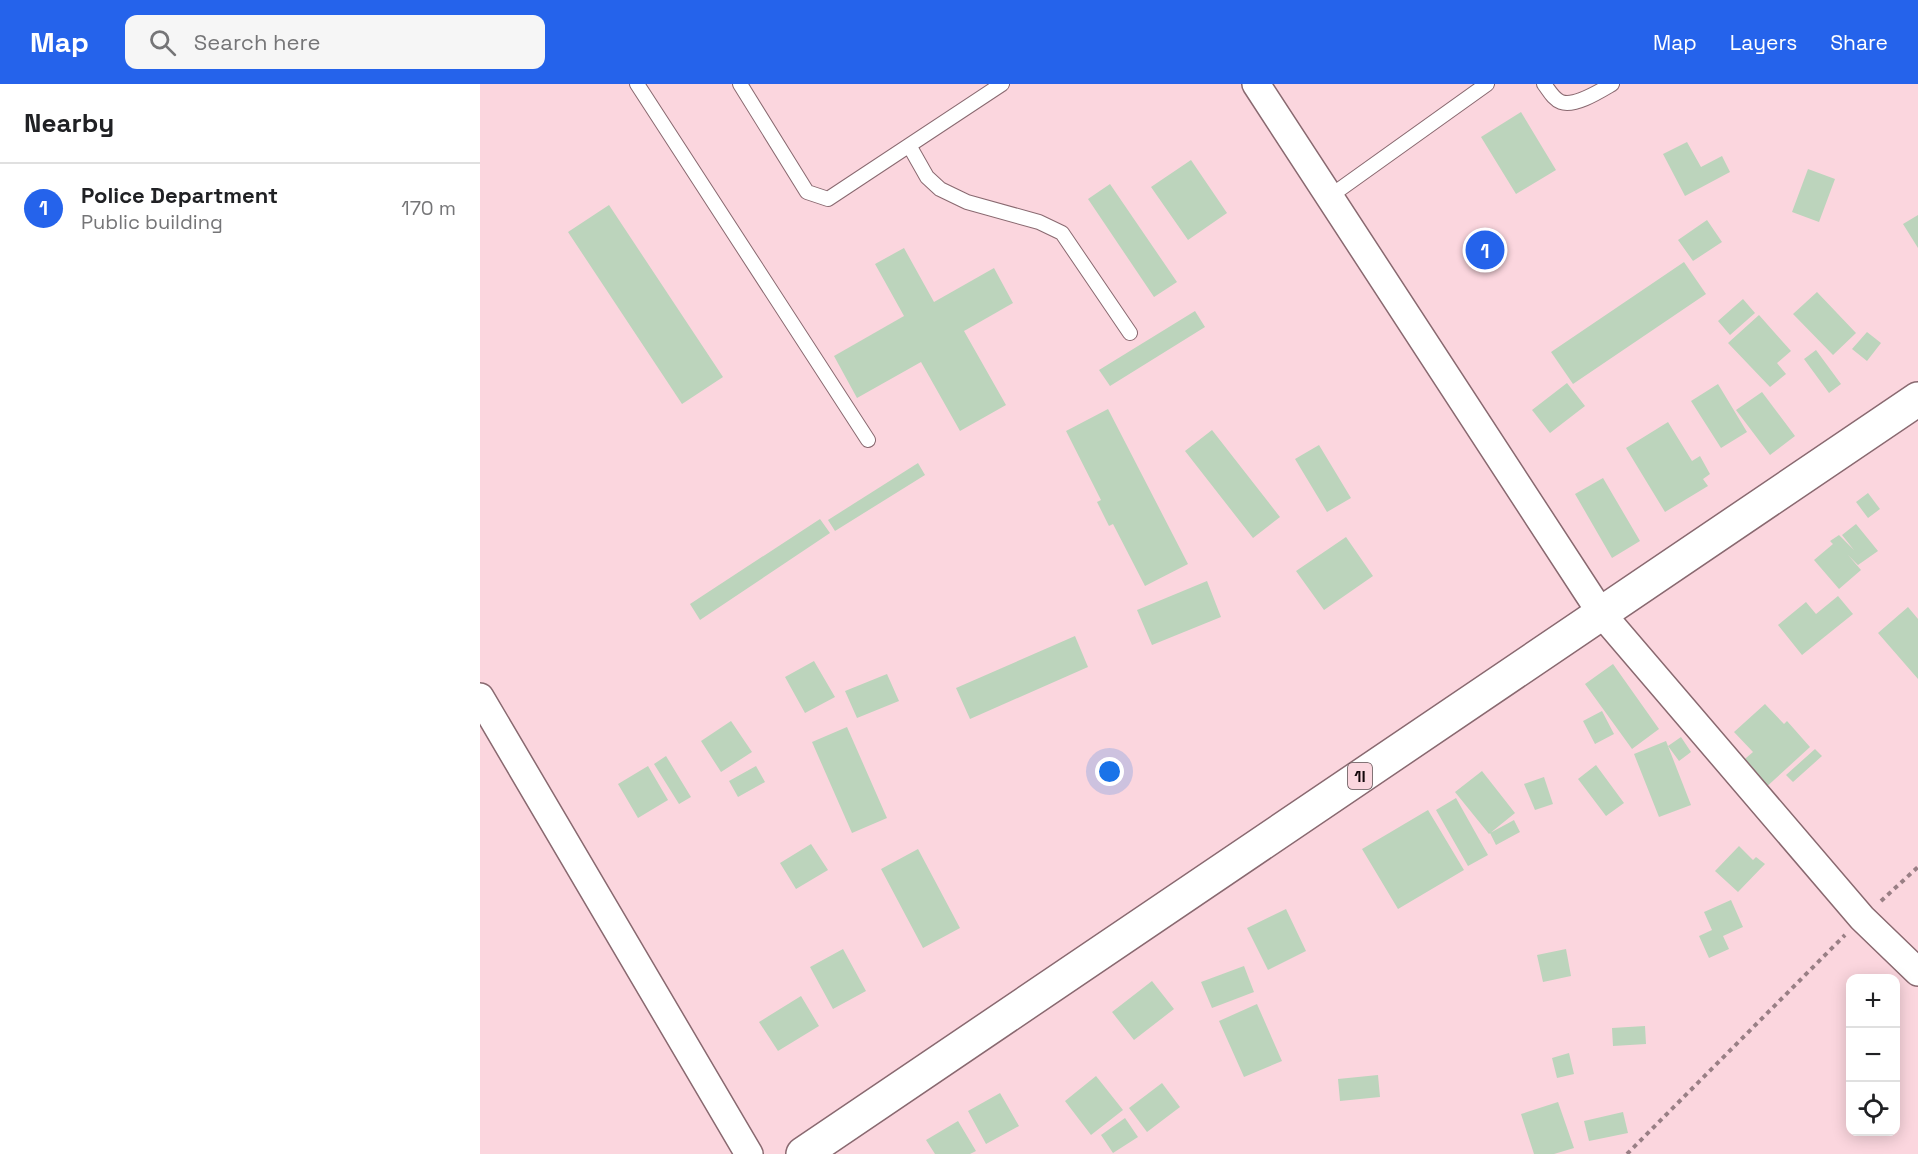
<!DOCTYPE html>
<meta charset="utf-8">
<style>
:root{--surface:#fff;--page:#f6f6f6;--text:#202124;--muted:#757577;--line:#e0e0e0;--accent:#2563eb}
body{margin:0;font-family:"Space Grotesk",sans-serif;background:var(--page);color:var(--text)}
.controls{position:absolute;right:18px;bottom:18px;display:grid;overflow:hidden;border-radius:12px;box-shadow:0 3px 15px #0003}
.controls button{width:54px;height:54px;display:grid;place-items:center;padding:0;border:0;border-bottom:2px solid var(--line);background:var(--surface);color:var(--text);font:30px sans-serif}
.you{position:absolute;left:630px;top:688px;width:21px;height:21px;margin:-15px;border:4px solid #fff;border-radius:50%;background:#1a73e8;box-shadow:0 0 0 9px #1a73e833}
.badge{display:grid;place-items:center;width:39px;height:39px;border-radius:50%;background:var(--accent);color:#fff;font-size:20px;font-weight:700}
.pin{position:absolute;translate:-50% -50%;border:3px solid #fff;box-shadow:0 2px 6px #0006}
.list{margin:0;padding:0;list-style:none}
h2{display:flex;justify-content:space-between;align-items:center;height:78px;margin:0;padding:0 24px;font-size:26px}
h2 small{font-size:20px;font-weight:400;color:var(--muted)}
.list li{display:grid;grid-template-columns:39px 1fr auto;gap:18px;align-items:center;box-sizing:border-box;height:90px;padding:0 24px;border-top:2px solid var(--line)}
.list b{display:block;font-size:22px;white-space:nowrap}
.list p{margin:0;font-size:20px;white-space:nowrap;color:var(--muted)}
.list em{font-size:20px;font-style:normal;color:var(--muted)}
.icon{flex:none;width:33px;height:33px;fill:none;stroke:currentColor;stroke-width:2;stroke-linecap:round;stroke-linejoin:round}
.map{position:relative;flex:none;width:1438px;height:1070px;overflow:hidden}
header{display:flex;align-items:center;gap:36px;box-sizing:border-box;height:84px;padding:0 30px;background:var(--accent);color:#fff}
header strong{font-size:28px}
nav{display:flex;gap:33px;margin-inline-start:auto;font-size:21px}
.search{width:420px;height:54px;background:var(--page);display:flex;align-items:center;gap:15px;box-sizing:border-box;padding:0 21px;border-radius:12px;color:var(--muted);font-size:22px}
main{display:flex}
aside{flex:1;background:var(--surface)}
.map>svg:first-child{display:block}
.building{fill:#bcd4bc}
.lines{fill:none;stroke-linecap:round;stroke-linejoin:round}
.service-casing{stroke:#896970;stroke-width:16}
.minor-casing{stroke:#896970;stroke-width:30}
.trunk-casing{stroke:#896970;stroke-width:36}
.path{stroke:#997f85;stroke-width:4;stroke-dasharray:4.5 4.5;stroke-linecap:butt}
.service{stroke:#fff;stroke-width:14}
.minor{stroke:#fff;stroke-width:27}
.trunk{stroke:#fff;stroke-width:33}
.labels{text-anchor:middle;stroke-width:4.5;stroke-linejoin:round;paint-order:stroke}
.shield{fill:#fbd6de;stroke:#59464a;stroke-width:1.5}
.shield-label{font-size:16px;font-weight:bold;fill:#14080b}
</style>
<header>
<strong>Map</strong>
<div class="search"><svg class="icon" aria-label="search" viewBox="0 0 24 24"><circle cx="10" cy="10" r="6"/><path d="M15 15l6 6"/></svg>Search here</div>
<nav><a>Map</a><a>Layers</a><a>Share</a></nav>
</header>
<main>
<aside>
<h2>Nearby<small></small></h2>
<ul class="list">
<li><span class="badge">1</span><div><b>Police Department</b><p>Public building</p></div><em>170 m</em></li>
</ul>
</aside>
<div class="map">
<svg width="1438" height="1070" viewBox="0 0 1438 1070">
<rect width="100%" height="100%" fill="#fbd6de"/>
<path class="building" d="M1041,28l35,58 -40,24 -35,-57z
M1207,58l14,25 21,-11 8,16 -45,24 -22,-42z
M711,76l36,53 -39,27 -37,-53z
M1328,85l27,10 -16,43 -27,-10z
M630,100l67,98 -23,15 -66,-98z
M129,121l114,172 -41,27 -114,-172z
M1438,131v33l-15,-24z
M1227,136l15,22 -29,19 -15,-21z
M424,164l30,54 60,-34 19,35 -49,28 42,74 -46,26 -39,-69 -64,36 -23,-42 70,-40 -29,-52z
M1204,178l22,32 -133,90 -22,-32z
M1337,208l39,41 -23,22 -40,-41z
M1263,215l12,14 -25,22 -12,-14z
M715,227l10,16 -95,59 -11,-16z
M1279,231l32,36 -14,12 9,11 -16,13 -42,-44z
M1387,248l14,11 -14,18 -15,-12z
M1336,266l25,34 -12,9 -25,-34z
M1087,299l18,23 -35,27 -18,-23z
M1238,300l29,48 -26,16 -30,-47z
M1282,308l33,44 -25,19 -34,-45z
M628,325l80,155 -43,22 -32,-62 -4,2 -12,-24 4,-2 -35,-69z
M1188,338l24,39 8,-5 10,18 -7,5 5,7 -43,26 -39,-64z
M732,346l68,87 -27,21 -68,-87z
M839,361l32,53 -24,14 -32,-53z
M438,379l7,12 -90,56 -7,-11z
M1123,394l37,63 -28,17 -37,-64z
M1388,409l12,16 -12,9 -12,-16z
M340,435l10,14 -130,87 -10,-16z
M1376,440l22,27 -20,14 -10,-10 13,15 -22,19 -25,-29 19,-16 -3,-3 9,-6 15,15 -12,-15z
M866,453l27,39 -49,34 -28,-39z
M727,497l14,36 -69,28 -15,-35z
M1358,512l15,18 -51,41 -24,-30 28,-23 10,12z
M1428,523l10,12v60l-40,-46z
M595,552l13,31 -118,52 -14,-31z
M334,577l21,36 -30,16 -20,-36z
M1133,580l46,65 -27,20 -47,-65z
M407,590l12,27 -42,17 -12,-27z
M1285,620l19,20 3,-3 23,26 -47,43 -24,-26 14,-12 -19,-20z
M1122,627l12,23 -19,10 -12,-23z
M251,637l21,31 -31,20 -20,-31z
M367,643l40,91 -35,15 -40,-91z
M1201,653l10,15 -12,9 -11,-15z
M1186,657l25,64 -32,12 -25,-63z
M1335,665l7,7 -29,26 -7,-7z
M186,672l25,41 -12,7 -25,-40z
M1116,681l28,38 -18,13 -28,-37z
M168,682l20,34 -30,18 -20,-34z
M276,682l9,16 -27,15 -9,-16z
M1002,687l33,42 -26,21 -34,-42z
M1064,693l9,27 -18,6 -11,-26z
M976,714l32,57 -20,11 -32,-56z
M948,726l36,60 -66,39 -36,-60z
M1034,736l6,12 -24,13 -6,-12z
M331,760l17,26 -32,19 -16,-26z
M1259,762l14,14 3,-3 9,7 -27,28 -23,-21z
M438,765l42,79 -37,20 -42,-79z
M1251,816l12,27 -20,9 6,13 -20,9 -10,-22 13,-6 -8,-18z
M806,825l20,42 -38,19 -21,-42z
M363,865l23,42 -33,18 -23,-42z
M1086,865l5,27 -28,6 -6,-27z
M764,882l10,26 -42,16 -11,-26z
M672,897l22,28 -40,31 -22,-28z
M321,912l18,30 -41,25 -19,-29z
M777,920l25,57 -38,16 -25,-56z
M1165,942l1,18 -33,2 -1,-18z
M1089,969l5,21 -17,4 -5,-20z
M898,991l2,22 -40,4 -2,-22z
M616,992l27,34 -32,25 -26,-34z
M682,999l18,24 -33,25 -18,-24z
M520,1009l19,33 -33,18 -18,-33z
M1078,1018l16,46 -20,6h-20l-13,-40z
M1143,1028l5,21 -39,8 -5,-20z
M645,1034l13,19 -25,16 -12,-18z
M478,1037l18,30 -6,3h-35l-9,-14z"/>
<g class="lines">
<defs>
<path id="service" d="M157,0l231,356
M260,0l67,108 21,7 174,-115
M1064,0c5,6 9,15 17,18 14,5 39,-11 51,-18
M430,63l17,30 13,12 27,13 72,20 23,11 68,100
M849,113l158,-113"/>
<path id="minor" d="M776,0l345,529 261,305 56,54
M0,613l269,457"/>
<path id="trunk" d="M323,1070l1115,-755"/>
</defs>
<use href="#service" class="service-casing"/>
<use href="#minor" class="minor-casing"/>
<use href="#trunk" class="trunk-casing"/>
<path class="path" d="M1401,817l37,-34
M1147,1070l218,-219"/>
<use href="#service" class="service"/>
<use href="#minor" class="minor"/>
<use href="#trunk" class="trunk"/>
</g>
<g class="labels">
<rect class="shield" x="868" y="679" width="24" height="26" rx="4.5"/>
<g class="shield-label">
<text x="880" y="698">1I</text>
</g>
</g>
</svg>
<div class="controls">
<button>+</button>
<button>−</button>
<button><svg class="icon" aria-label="locate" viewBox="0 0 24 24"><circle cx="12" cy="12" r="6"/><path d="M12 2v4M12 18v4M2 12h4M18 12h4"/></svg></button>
</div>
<div class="you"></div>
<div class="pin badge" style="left:1005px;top:166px">1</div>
</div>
</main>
